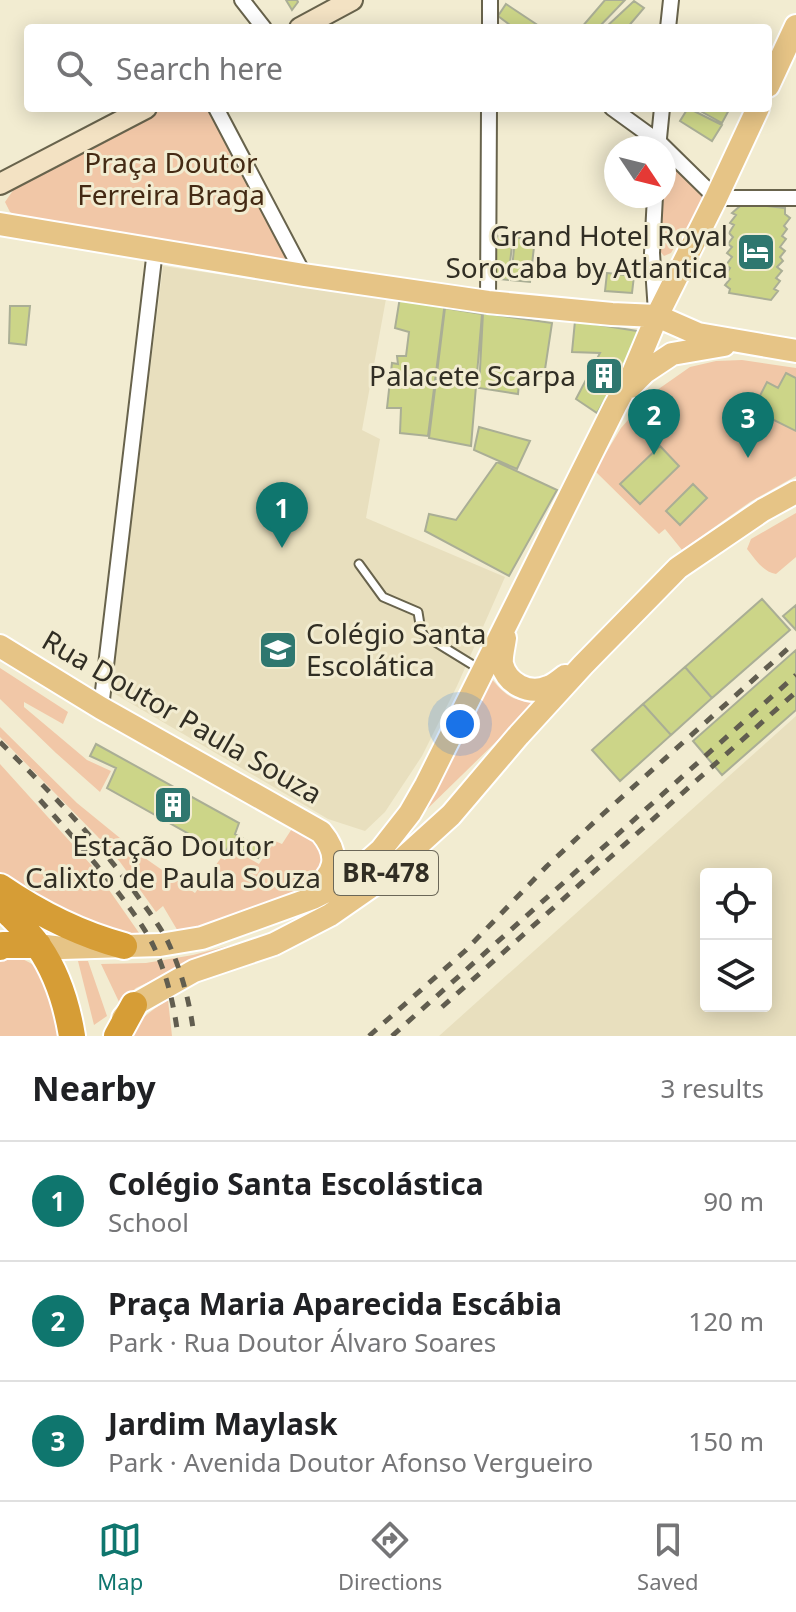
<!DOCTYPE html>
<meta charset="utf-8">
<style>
:root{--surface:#fff;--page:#f6f6f6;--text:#202124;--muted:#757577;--line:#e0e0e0;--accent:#0f766e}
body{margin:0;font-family:"Noto Sans",sans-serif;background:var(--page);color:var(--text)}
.controls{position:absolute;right:24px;bottom:24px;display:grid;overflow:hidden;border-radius:8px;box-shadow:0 4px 20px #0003}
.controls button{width:72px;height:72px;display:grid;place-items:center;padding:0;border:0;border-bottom:2px solid var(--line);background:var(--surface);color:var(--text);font:40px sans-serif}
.compass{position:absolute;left:604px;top:136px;width:72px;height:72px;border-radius:50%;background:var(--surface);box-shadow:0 4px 20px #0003;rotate:125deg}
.you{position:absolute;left:460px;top:724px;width:28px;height:28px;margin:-20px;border:6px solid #fff;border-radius:50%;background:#1a73e8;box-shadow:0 0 0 12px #1a73e833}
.badge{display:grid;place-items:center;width:52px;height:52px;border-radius:50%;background:var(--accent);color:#fff;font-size:26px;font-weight:700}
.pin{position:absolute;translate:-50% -66px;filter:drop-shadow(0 2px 4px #0008)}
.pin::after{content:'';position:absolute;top:42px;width:28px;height:24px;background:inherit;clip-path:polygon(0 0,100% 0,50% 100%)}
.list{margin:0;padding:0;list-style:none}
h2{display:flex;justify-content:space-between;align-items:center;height:104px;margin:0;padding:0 32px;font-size:34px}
h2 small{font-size:26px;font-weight:400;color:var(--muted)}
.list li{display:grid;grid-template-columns:52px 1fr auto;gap:24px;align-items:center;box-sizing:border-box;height:120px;padding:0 32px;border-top:2px solid var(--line)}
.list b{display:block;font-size:30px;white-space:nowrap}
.list p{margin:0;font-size:26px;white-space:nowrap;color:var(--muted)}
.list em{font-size:26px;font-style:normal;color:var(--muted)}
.icon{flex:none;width:44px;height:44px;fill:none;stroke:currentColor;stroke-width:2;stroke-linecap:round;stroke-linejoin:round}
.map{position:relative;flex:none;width:796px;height:1036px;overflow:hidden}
.search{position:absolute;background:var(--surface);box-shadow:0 4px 20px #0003;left:24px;right:24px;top:24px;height:88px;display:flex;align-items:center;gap:20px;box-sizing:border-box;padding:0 28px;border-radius:8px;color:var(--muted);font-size:30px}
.sheet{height:464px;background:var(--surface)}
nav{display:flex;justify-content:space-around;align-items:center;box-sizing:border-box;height:112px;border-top:2px solid var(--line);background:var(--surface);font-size:22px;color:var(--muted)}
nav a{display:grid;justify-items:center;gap:4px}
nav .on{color:var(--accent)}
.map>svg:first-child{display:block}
.built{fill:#e8dfbe;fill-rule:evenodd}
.green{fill:#f1c7a7}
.building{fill:#ccd588;stroke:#aaae95;stroke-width:2}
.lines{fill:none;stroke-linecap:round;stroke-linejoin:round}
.lane-casing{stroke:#68634c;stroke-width:11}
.street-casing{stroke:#68634c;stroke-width:18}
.secondary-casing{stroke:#68634c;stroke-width:24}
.primary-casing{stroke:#fff;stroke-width:26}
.highway-casing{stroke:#fff;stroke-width:30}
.lane{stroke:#fff;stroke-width:7}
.street{stroke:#fff;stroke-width:14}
.secondary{stroke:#f3e2c3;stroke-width:20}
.primary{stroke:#e6c486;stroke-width:22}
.highway{stroke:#d69d36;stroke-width:26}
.rail{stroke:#615d4f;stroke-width:5;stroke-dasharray:10 10;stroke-linecap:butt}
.labels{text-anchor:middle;stroke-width:6;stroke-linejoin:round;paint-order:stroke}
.shield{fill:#f2ecd1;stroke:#6b6758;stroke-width:2}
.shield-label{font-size:26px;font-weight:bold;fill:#312e24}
.park-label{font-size:28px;fill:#442a14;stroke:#f2ecd1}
.poi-label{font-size:28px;fill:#312e24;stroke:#f2ecd1;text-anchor:end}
.street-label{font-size:28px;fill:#312e24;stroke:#f2ecd1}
</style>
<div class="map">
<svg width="796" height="1036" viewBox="0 0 796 1036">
<rect width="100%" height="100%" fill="#f2ecd1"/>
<path class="built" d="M163,266l223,33 -24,131 18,9 -14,79 139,59 -48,109 -35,70 -37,56 -20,19 -37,-12 -218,-128z
M796,716v320h-357zM706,874h60v132h-60z"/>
<path class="green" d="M163,108h46l82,158 -270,-47 -11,-7 -5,-10 9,-13z
M665,157l23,25 17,15 -34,56 -7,3 -5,-6 2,-54h3z
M742,360l54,8v108l-46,26 -68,48 -17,-21 -6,5 -64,-63 26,-43 29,-33 40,-28 26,-6z
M796,513v44l-20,17c-13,-2 -21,-15 -29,-25l4,-10z
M0,668l68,44 -5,12 -39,-22v5l63,53 24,11 -11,21 -44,-39 -56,-54z
M489,675c7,10 18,23 31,25 6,1 14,-1 20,-1l-158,154z
M0,727l77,76 65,53 53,37 26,-35 4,2 7,-11 27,15 16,-23 7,3 13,-20 20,14 7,16 -3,17 -7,11 -16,11 -25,10 -92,30 -16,-27 -7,6 -36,-50 -23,-26 -97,-99z
M0,764l93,103 51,73 -97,-31 -47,-35z
M235,944l1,4 -81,31 -19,9 -16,16 -19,-40 45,-1 47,-8z
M14,955c6,3 13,6 18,9 22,17 25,47 27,72h-59v-78z
M78,961h10l19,55 -13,9z
M168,1000l4,36h-44c9,-16 24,-26 40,-36z"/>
<path class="building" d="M286,0h11l1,2 -6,8z
M605,0h20l-27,28h-17z
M634,1l10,7 -17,20h-22z
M506,4l36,24h-28l-16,-12z
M688,108l34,17 -10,16 -32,-20z
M695,108h35l-8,15z
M740,203l45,5v6l5,4 -6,8 3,3 -5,7 4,3 -6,8 5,4 -5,6 3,4 -6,6 5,4 -6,7 4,3 -6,8 4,2 -7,9 -42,-7 1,-4 -5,-4 5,-6 -5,-3 5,-8 -4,-3 6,-8 -5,-4 5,-6 -4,-3 5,-7 -4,-4 5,-8 -4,-2 6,-8 -4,-2 8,-7z
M494,236l19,1 -5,43 -17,-2z
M515,238h20l-5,44 -19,-2z
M607,273l27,3 -2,17 -27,-2z
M400,297l45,5 -17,134 -28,-3 1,-25h-14l5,-45 6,1 -1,-8h9l3,-24 -14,-4z
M10,306h20l-4,39 -17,-2z
M445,308l37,6 -11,132 -42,-8z
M483,313l69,10 -8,53 -24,-3 -2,21 -39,-6z
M575,321l62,10 3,3 1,6 -44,73 -21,-14 24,-46 -28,-1z
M786,373l10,5v53l-24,-12 -4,6 -18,-10 17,-33 11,6z
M479,427l51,14 -13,28 -43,-19z
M660,446l19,20 -39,38 -20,-20z
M497,462l60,28 -48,86 -84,-45 4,-17 27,6z
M693,484l14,14 -27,27 -14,-14z
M762,599l28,31 -78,68 -27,-31z
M796,605v25l-13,-14z
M796,650v60l-74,65 -29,-34z
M685,667l27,31 -41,37 -28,-31z
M643,704l28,31 -51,46 -28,-31z
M96,744l143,79 -4,11 28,16 -5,8 -28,-15 -5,11 -118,-66 9,-20 -26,-12z"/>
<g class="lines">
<defs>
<path id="lane" d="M359,564l24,33 35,15 3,19 3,4 57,35"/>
<path id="street" d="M242,0l22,28
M490,0v28
M668,28l3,-28
M216,108l88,167
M612,108l47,34 57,56h80
M658,148l4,-40
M655,196l-3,57 4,59
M488,302l1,-194
M101,708l54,-458"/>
<path id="secondary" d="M300,28l52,-28
M0,184l146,-76"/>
<path id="primary" d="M768,86l28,-60
M0,224l304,51 184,27 124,12 45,2 41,18 98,17
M630,387l15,-15 27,-18 52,-9
M505,638c-1,8 -4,18 -3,26 5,20 27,31 46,23 6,-2 12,-7 17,-11
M0,646l101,62 220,124c20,24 15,42 -10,60
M38,945l24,3 98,-3 42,-7 111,-40 22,-11 20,-14 26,-23 29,-37 16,-28 189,-379 18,-33 24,-57 59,-118 42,-90
M123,1018l11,-13 60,-34 80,-27 56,-29 46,-32 75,-68 68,-80 64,-70 95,-97 85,-58 33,-18"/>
<path id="highway" d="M0,887c38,26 79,47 124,59
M0,904c13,14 28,27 39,43 18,26 28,58 33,89
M0,947l3,-2h35
M117,1036l17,-31"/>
</defs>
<use href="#lane" class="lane-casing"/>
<use href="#street" class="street-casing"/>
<use href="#secondary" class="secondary-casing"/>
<use href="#primary" class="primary-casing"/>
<use href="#highway" class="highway-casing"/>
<use href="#lane" class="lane"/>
<use href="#street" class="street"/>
<use href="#secondary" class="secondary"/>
<use href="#primary" class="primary"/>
<use href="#highway" class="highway"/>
<path class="rail" d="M0,742c47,47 95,95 134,149 12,17 25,33 34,51 14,30 22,61 26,94
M40,800c28,31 55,62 80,95 12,16 25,33 34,52 13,28 20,58 24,89
M442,1007l354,-315
M369,1036l96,-85 82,-85 56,-52 189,-169
M392,1036l404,-361"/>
</g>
<defs>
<symbol id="hotel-square" viewBox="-11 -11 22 22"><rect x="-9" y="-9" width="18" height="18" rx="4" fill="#2f776f" stroke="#f2ecd1"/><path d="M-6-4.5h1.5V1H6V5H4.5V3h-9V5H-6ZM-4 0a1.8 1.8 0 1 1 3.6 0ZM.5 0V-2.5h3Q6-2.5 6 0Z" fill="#fff"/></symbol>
<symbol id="building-square" viewBox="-11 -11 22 22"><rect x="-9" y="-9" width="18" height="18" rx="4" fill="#2f776f" stroke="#f2ecd1"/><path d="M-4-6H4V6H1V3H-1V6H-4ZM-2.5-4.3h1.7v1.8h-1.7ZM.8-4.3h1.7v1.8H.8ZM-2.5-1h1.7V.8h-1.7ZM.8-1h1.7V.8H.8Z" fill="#fff"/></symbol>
<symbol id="school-square" viewBox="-11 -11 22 22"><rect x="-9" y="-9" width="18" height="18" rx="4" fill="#2f776f" stroke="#f2ecd1"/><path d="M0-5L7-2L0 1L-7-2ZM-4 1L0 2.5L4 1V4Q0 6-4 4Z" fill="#fff"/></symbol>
</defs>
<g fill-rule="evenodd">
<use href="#hotel-square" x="734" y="230" width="44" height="44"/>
<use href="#building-square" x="582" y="354" width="44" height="44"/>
<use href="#school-square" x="256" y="628" width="44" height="44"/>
<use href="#building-square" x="151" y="783" width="44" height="44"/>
</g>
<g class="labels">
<rect class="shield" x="334" y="851" width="104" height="44" rx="6"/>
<g class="shield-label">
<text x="386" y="882">BR-478</text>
</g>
<g class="park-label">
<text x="171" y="173">Praça Doutor<tspan x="171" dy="32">Ferreira Braga</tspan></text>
</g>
<g class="poi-label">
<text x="728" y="246">Grand Hotel Royal<tspan x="728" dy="32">Sorocaba by Atlantica</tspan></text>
<text x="576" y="386">Palacete Scarpa</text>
<text x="306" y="644" text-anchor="start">Colégio Santa<tspan x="306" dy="32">Escolática</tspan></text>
<text x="173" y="856" text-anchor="middle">Estação Doutor<tspan x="173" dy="32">Calixto de Paula Souza</tspan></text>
</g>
<g class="street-label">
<text transform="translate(182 717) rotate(30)" y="10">Rua Doutor Paula Souza</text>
</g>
</g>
</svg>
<div class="controls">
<button><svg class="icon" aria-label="locate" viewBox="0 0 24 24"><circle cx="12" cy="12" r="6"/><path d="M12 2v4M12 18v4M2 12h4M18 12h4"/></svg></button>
<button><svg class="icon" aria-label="layers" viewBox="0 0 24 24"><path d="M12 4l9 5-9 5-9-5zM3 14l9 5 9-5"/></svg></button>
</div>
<svg class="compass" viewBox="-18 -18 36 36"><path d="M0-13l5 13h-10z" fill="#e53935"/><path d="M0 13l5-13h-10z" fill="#757577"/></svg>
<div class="you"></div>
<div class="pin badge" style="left:282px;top:548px">1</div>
<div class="pin badge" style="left:654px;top:455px">2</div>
<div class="pin badge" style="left:748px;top:458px">3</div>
<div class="search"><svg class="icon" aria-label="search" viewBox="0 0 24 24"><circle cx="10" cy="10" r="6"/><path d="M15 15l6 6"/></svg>Search here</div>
</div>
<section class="sheet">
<h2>Nearby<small>3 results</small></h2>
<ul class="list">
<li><span class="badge">1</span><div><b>Colégio Santa Escolástica</b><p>School</p></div><em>90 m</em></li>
<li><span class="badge">2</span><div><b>Praça Maria Aparecida Escábia</b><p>Park · Rua Doutor Álvaro Soares</p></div><em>120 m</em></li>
<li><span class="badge">3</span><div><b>Jardim Maylask</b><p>Park · Avenida Doutor Afonso Vergueiro</p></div><em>150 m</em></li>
</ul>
</section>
<nav>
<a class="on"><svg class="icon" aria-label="map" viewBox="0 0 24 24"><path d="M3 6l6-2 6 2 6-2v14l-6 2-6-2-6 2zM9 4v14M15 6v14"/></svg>Map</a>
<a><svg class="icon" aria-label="directions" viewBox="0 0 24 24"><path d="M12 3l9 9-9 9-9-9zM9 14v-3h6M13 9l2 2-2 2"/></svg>Directions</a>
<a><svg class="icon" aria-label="saved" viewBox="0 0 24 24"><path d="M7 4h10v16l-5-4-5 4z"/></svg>Saved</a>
</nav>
